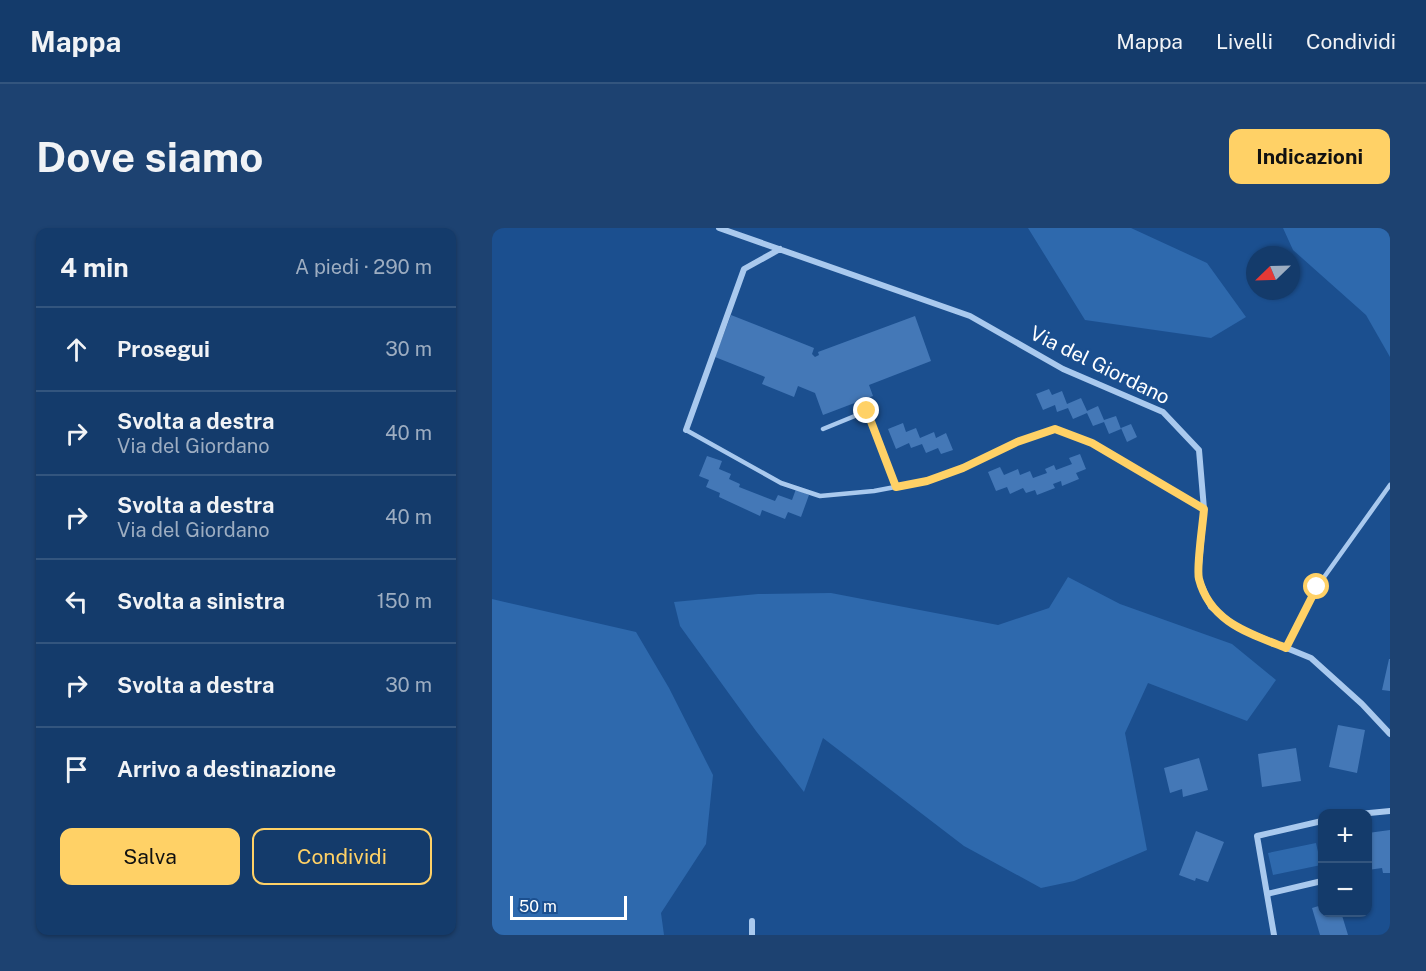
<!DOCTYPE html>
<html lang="it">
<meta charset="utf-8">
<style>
:root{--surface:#143b6b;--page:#1d4271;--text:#f1f3f6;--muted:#9dadc1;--line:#33557e;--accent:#ffd166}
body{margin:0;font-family:"Public Sans",sans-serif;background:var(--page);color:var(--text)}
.controls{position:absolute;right:18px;bottom:18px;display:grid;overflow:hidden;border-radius:12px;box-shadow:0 2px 4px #0004}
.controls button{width:54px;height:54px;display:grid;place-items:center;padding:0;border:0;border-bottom:2px solid var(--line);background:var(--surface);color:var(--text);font:30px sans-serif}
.compass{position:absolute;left:754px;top:18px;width:54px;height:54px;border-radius:50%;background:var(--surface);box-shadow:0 2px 4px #0004;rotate:247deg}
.scale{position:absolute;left:18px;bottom:15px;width:117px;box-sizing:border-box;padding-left:6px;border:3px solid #fff;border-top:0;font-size:16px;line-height:21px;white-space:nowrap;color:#fff;-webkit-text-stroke:4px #1b4f8f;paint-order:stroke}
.stop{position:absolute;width:18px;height:18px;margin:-14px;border:4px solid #ffd166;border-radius:50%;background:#fff}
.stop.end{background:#ffd166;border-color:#fff;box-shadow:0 2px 6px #0008}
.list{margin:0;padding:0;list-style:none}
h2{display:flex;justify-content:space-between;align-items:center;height:78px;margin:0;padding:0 24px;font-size:26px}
h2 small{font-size:20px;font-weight:400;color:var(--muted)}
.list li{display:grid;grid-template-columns:39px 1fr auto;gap:18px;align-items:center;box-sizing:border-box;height:84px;padding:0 24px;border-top:2px solid var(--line)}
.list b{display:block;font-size:22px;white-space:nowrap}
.list p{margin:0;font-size:20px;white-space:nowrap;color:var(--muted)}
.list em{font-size:20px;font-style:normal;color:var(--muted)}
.actions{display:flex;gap:12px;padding:18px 24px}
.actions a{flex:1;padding:14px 0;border:2px solid var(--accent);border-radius:12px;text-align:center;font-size:21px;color:var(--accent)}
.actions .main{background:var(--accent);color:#111}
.icon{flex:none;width:33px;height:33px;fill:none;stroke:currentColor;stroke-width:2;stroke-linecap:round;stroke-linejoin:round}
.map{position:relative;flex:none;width:898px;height:707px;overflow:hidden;border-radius:12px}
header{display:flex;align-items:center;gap:36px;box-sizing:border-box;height:84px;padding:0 30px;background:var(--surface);border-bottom:2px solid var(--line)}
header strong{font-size:28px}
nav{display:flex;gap:33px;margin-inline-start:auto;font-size:21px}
.intro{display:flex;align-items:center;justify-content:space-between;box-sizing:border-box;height:144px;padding:0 36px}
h1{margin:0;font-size:42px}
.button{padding:15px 27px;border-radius:12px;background:var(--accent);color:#111;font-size:21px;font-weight:700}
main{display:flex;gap:36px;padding:0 36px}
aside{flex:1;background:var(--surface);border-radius:12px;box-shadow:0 2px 4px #0004}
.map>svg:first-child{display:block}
.green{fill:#2e69ad}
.building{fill:#4478b7}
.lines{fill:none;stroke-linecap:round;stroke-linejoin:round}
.service{stroke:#a9c9ee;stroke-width:4.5}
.minor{stroke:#a9c9ee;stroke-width:6}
.route{stroke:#ffd166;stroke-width:8}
.labels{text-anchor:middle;stroke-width:4.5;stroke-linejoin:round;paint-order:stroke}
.street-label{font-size:20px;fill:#fff;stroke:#1b4f8f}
</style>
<header>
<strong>Mappa</strong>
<nav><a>Mappa</a><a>Livelli</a><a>Condividi</a></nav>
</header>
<div class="intro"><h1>Dove siamo</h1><a class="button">Indicazioni</a></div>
<main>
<aside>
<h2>4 min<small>A piedi · 290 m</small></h2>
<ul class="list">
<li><svg class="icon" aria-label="ahead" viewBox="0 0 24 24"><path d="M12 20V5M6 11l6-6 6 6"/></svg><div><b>Prosegui</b></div><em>30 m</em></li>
<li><svg class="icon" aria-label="right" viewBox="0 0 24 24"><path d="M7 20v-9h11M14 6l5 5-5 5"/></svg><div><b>Svolta a destra</b><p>Via del Giordano</p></div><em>40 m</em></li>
<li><svg class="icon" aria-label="right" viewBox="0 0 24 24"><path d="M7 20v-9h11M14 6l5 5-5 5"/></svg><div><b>Svolta a destra</b><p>Via del Giordano</p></div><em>40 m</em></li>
<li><svg class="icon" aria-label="left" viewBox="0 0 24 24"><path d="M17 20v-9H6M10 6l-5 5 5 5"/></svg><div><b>Svolta a sinistra</b></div><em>150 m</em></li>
<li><svg class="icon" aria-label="right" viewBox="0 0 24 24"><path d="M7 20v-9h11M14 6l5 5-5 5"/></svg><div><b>Svolta a destra</b></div><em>30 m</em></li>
<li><svg class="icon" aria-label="arrive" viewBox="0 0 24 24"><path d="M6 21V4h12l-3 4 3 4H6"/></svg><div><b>Arrivo a destinazione</b></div></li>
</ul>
<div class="actions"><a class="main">Salva</a><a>Condividi</a></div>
</aside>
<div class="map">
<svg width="898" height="707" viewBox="0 0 898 707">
<rect width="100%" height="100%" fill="#1b4f8f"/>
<path class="green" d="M536,0h103l76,35 39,54 -35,21 -126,-18z
M791,0h107v129l-24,-42 -73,-65z
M576,349l52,27 112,40 44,36 -29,41 -99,-38 -23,50 22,117 -73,31 -33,7 -77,-42 -141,-108 -19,54 -48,-61 -76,-105 -6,-24 84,-8 73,-1 167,32 51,-17z
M0,371l144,33 33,56 44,87 -7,69 -45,69 3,22h-172z
M824,615l5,22 -48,10 -5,-22z"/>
<path class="building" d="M239,87l83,33 -2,6 3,3 4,-2 -1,-3 97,-36 16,45 -62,24 4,11 -50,19 -8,-22 -17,-7 -4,11 -32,-13 3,-7 -50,-20z
M557,161l3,6 10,-4 5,13 14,-6 6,13 11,-5 6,14 12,-4 5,13 -12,5 -5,-12 -11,4 -6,-13 -14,6 -5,-11 -11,4 -2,-7 -12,5 -7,-16z
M411,195l3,9 10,-4 4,10 14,-6 2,6 10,-5 7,17 -12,4 -3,-6 -12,5 -4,-9 -11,4 -2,-5 -13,6 -8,-20z
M639,196l6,13 -10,5 -6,-14z
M588,226l6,15 -10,4 3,6 -17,7 -1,-5 -8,3 2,4 -18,7 -2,-5 -9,3 -3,-5 -13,6 -3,-7 -11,4 -8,-19 12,-5 4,8 14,-6 2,6 10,-4 3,7 14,-5 -2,-4 9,-4 2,5 16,-6 -3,-6z
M215,228l15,5 -3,8 12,5 -2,5 11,5 -1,3 36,14 3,-6 14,5 4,-11 13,6 -8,22 -13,-5 -3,7 -23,-9 -2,6 -41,-19 1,-4 -14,-6 3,-7 -10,-4z
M897,431h1v32l-8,-1z
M846,497l27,5 -8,43 -28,-6z
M804,520l5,33 -39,6 -4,-33z
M707,530l9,32 -25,7 -1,-8 -12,4 -6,-25z
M898,602v43h-7l-1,-5 -14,2v-37z
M704,603l28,11 -16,40 -12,-4 -1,3 -16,-6z
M830,668v16h19l7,23h-28l-8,-27 10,-3 -2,-8z"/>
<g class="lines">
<path class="service" d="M331,201l44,-18 29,76
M194,202l95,53 39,13 54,-5 53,-10 36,-13 54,-26 38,-13 37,14 112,66
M794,420l31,-61 73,-102"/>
<path class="minor" d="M227,0l251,88 93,53 100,43 36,38 5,59 -6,68 13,30 27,21 73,30 51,46 28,30
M194,202l58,-161 36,-20
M867,586l31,-3
M775,666l55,-13
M260,707v-14
M782,707l-17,-99 65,-15"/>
</g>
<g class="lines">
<path class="route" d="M375,183l29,76 31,-6 36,-13 54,-26 38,-13 37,14 112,66c-1,15 -8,59 -5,70 11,43 50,54 87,69l31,-61"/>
</g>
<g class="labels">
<g class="street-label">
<text transform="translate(608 137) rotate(26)" y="7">Via del Giordano</text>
</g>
</g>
</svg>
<div class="controls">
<button>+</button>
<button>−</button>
</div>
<svg class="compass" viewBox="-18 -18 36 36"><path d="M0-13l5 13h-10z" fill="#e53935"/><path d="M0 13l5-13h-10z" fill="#9dadc1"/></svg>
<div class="scale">50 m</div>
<div class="stop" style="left:825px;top:359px"></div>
<div class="stop end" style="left:375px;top:183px"></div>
</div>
</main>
